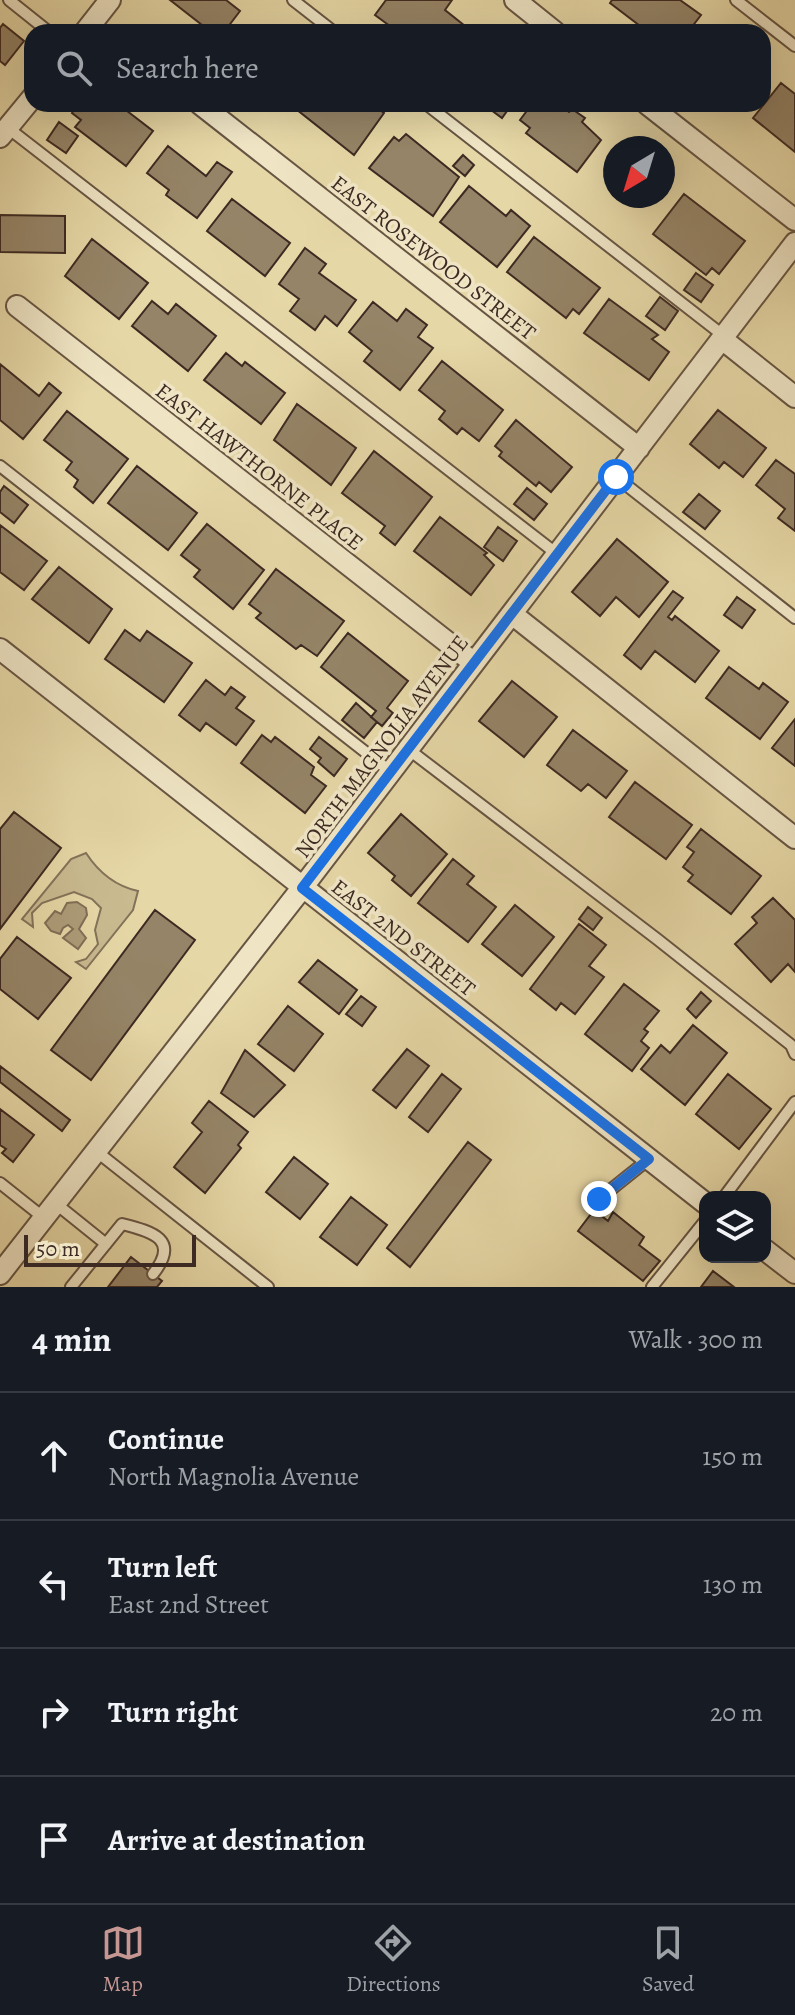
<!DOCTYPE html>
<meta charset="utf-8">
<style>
:root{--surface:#171b24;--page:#242831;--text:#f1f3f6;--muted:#9ea1a6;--line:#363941;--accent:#c59692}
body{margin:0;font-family:Alegreya,serif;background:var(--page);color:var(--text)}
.controls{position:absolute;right:24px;bottom:24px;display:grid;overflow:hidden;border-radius:16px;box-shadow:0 8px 32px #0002}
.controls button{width:72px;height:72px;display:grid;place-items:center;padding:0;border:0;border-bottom:2px solid var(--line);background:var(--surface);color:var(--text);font:40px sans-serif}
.compass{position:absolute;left:603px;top:136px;width:72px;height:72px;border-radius:50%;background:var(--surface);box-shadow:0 8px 32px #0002;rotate:218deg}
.scale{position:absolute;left:24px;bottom:20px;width:172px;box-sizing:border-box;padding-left:8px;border:4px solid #3d2a22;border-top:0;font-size:22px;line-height:28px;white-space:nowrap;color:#3d2a22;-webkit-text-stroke:6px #efe5c5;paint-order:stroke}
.stop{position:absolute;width:24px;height:24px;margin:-18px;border:6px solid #1a73e8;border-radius:50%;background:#fff}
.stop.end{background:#1a73e8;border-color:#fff;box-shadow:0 2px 8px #0008}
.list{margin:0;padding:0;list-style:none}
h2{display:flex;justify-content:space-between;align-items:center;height:104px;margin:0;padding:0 32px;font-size:34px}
h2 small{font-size:26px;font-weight:400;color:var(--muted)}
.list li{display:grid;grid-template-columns:52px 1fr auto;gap:24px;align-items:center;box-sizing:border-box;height:128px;padding:0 32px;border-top:2px solid var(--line)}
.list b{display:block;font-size:30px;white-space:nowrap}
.list p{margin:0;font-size:26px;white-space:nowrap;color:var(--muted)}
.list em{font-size:26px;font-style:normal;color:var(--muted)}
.icon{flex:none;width:44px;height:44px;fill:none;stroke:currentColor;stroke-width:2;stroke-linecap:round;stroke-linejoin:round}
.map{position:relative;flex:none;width:795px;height:1287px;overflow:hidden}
.search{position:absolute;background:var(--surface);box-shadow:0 8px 32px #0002;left:24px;right:24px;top:24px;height:88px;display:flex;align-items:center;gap:20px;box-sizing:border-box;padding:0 28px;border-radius:24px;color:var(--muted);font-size:30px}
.sheet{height:616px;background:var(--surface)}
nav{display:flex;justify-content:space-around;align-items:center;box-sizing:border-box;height:112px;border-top:2px solid var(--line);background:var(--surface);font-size:22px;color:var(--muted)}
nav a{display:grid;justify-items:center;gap:4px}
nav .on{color:var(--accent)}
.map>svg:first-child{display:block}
.green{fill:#c9ba90;stroke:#837259;stroke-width:2}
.water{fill:#ad9c79;stroke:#806e56;stroke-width:2}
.building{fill:#958467;stroke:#3d2a22;stroke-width:2}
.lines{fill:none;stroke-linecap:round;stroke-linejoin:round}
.lane-casing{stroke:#675543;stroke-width:14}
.street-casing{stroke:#675543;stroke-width:24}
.lane{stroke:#efe5c5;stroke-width:10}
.street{stroke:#efe5c5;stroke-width:20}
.route{stroke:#1a73e8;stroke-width:10}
.labels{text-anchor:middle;stroke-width:7;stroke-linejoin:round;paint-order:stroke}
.street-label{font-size:22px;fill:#3d2a22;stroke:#efe5c5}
</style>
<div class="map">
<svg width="795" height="1287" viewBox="0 0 795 1287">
<rect width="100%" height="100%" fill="#e6d7a6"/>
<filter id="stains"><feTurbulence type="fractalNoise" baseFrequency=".0025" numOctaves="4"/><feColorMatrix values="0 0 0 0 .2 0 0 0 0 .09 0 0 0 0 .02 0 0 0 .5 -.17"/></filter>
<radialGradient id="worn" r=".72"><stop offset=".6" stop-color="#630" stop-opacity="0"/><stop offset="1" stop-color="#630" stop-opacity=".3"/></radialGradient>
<path class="green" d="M86,853c13,20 29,33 52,38l-5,19 -47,59 -10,-7 10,-3 12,-15 -3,-14 6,-22 -9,-9 -18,-7 -32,11 -10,10 1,14 -11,-8 49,-60z"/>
<path class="water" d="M77,902l9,6 1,7 -8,14 7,9 -8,11 -15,-11 10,-9 -5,-4 -5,3 -3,6 -9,-3 -6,-8 10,-12 6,3 6,-11z"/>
<path class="building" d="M170,0h56l14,11 -16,21h-13z
M386,0h66l-7,10 20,16 -4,6h-63l-23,-17z
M612,0h68l21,15 -13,17h-40l-38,-29z
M3,24l21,17 -19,24 -5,-4v-33z
M781,83l14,11v58l-42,-34z
M78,104h40l35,27 -27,35 -51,-39 6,-7 -9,-7z
M300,104h72l12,9 -30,42 -58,-46z
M483,104h29l-10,14z
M532,104h27l10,8 3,-3 13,9 -3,4 19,18 -24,32 -51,-39 4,-5 -10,-8z
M59,122l19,14 -12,17 -19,-13z
M406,134l53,43 -26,39 -64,-48 25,-31 5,4z
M168,146l38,30 11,-14 15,10 -35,46 -31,-23 3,-5 -22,-17z
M463,155l11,10 -9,11 -12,-10z
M469,186l37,30 5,-6 19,16 -33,41 -57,-45z
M684,194l61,47 -26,33 -7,-6 -6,7 -53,-41z
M232,199l58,44 -25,33 -58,-45z
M0,215l65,1v37l-65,-1z
M534,237l66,51 -21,26 -6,-5 -7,9 -59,-46z
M92,239l56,44 -29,36 -54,-43z
M305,248l21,16 -7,9 37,27 -19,26 -12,-10 -10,14 -25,-19 9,-12 -20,-15z
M696,273l17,12 -12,17 -17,-12z
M660,297l18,14 -13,19 -19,-14z
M609,299l49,36 -6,4 17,13 -20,28 -65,-47z
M152,301l16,13 8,-10 40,32 -28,35 -56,-45z
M373,302l24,19 9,-12 21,16 -9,12 15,11 -33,42 -36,-29 8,-10 -23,-19z
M226,353l16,13 3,-4 40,31 -24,31 -57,-44z
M442,361l61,49 -24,31 -17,-13 -5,6 -18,-15 6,-8 -26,-21z
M0,364l39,32 10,-13 12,10 -38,46 -23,-19z
M297,404l59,44 -25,37 -57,-45z
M718,410l48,38 -23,29 -19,-15 -5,6 -29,-24z
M67,411l61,48 -35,44 -19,-16 4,-7 -12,-10 6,-8 -28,-22z
M516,420l56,47 -21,25 -12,-10 -3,4 -37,-30 3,-4 -7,-6z
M374,451l58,46 -37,48 -15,-12 5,-7 -43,-33z
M776,460l19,14v57l-17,-13 7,-9 -29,-24z
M137,466l60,47 -29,37 -60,-47z
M4,486l24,19 -14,18 -14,-11v-20z
M527,488l20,16 -13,16 -20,-16z
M699,494l21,17 -15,18 -22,-17z
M440,517l47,36 -3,2 10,10 -23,30 -57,-44z
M207,524l57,46 -31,39 -39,-32 6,-7 -19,-15z
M0,525l47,36 -23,29 -24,-18z
M498,527l19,14 -14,20 -19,-14z
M617,539l51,43 -29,35 -23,-20 -16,19 -28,-24z
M59,567l53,42 -23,34 -57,-44z
M276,569l68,52 -27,35 -16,-11 -5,4 -40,-31 5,-5 -12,-9z
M673,591l10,7 -15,19 4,3 3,-4 44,35 -24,31 -40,-31 -14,18 -17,-14z
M737,597l18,13 -13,18 -18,-13z
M125,630l15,11 7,-10 45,32 -28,39 -59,-43z
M348,633l60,48 -21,27 6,5 -11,13 -11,-9 5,-6 -55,-44z
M729,667l30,22 4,-6 25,19 -28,37 -54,-41z
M206,680l19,15 6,-8 14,10 -9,11 18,13 -18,24 -30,-22 -6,8 -21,-16z
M512,681l45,36 -33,40 -45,-36z
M356,703l21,19 -13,16 -22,-18z
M795,719v47l-23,-18z
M573,730l54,41 -21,27 -18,-14 -7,7 -34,-26z
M262,735l9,7 4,-5 39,30 -3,8 15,11 -21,27 -64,-50z
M319,737l28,22 -13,17 -16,-14 3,-4 -11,-9z
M635,782l57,43 -26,34 -57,-42z
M14,812l47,36 -61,81v-100z
M401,814l46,40 -36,42 -19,-16 3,-4 -27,-23z
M701,829l60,47 -30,38 -43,-33 5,-6 -10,-8 11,-15 -7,-5z
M453,859l21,17 -7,8 29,23 -28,35 -50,-39z
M773,898l22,22v52l-7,-8 -17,18 -36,-38 22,-21 -5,-6z
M515,905l39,32 -32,39 -40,-32z
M588,907l14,11 -9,12 -14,-11z
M155,910l40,30 -104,140 -40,-30z
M579,924l27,21 -17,21 15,11 -29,37 -14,-11 -5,7 -26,-21z
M17,937l54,41 -33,41 -38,-30v-30z
M318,960l39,30 -18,24 -40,-32z
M624,984l35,27 -15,18 4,3 -7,9 8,7 -17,23 -47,-37z
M701,992l10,9 -15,17 -9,-9z
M361,996l15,11 -14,19 -16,-12z
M288,1006l35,28 -29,37 -36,-27z
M693,1025l34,28 -42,52 -44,-36 20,-24 9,8z
M407,1049l22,17 -33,42 -23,-18z
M245,1050l40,35 -31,32 -33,-24z
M0,1066l70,54 -8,11 -62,-49z
M442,1074l19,15 -33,43 -19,-15z
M728,1074l43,35 -32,40 -43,-35z
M209,1101l39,31 -10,13 3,3 -36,45 -31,-26 28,-35 -10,-9z
M0,1109l34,26 -21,27 -11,-9 4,-4 -6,-4z
M468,1142l23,18 -81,107 -23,-19z
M294,1157l34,27 -28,35 -34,-27z
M351,1197l36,28 -30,40 -37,-28z
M594,1210l14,11 5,-9 31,25 -5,8 21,16 -17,20 -65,-50z
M131,1257l31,24 -5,6h-49z
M713,1271l21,16h-33z"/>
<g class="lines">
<defs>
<path id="lane" d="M9,0l40,32
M293,0l41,32
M736,0l59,46
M426,104l298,232
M8,128l549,426
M0,466l391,306
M616,477l179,141
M408,749l249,190 134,106 4,9
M96,1151l172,136
M0,1183l44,35
M724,1197l71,-95
M599,1199l50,-40
M55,1203l51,41
M71,1287l51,-63c32,8 58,16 31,50
M652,1287l53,-66"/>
<path id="street" d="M515,0l40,32
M85,32l25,-32
M200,104l439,344
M647,104l148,116
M0,137l32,-39
M17,306l457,357
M722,339l73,58
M512,614l283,224
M0,649l705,554
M765,1250l30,23
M0,1274l302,-386 493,-645"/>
</defs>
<use href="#lane" class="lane-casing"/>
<use href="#street" class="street-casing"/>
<use href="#lane" class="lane"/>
<use href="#street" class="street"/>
</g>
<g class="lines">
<path class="route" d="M599,1199l50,-40 -347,-271 314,-411"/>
</g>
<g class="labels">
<g class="street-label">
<text transform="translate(434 257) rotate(38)" y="8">EAST ROSEWOOD STREET</text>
<text transform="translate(260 466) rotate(38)" y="8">EAST HAWTHORNE PLACE</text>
<text transform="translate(381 746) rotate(-53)" y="8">NORTH MAGNOLIA AVENUE</text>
<text transform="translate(404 937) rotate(38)" y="8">EAST 2ND STREET</text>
</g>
</g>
<rect width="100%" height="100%" filter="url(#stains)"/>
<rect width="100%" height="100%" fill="url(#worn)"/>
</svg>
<div class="controls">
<button><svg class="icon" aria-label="layers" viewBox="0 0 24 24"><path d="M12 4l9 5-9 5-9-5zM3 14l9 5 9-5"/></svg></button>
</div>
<svg class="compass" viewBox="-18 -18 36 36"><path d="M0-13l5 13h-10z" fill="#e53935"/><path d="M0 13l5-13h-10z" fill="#9ea1a6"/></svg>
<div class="scale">50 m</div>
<div class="stop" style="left:616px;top:477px"></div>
<div class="stop end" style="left:599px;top:1199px"></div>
<div class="search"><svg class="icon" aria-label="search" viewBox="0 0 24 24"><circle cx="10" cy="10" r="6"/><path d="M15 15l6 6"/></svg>Search here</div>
</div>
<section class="sheet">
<h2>4 min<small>Walk · 300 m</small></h2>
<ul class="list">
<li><svg class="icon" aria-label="ahead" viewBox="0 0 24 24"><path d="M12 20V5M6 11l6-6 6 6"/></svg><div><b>Continue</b><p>North Magnolia Avenue</p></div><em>150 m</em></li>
<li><svg class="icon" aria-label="left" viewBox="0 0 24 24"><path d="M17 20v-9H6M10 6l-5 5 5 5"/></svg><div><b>Turn left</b><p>East 2nd Street</p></div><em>130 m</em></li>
<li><svg class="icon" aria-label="right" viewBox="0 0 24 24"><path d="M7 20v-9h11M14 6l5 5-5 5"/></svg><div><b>Turn right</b></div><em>20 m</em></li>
<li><svg class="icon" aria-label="arrive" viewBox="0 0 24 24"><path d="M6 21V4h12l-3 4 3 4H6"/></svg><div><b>Arrive at destination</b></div></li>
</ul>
</section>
<nav>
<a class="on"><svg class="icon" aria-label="map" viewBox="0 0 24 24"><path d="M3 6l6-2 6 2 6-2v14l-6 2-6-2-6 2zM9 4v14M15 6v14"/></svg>Map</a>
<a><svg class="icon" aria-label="directions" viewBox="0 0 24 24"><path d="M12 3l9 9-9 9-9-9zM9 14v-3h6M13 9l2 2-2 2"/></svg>Directions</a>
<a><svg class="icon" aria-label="saved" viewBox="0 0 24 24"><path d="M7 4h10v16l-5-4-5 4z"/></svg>Saved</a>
</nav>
